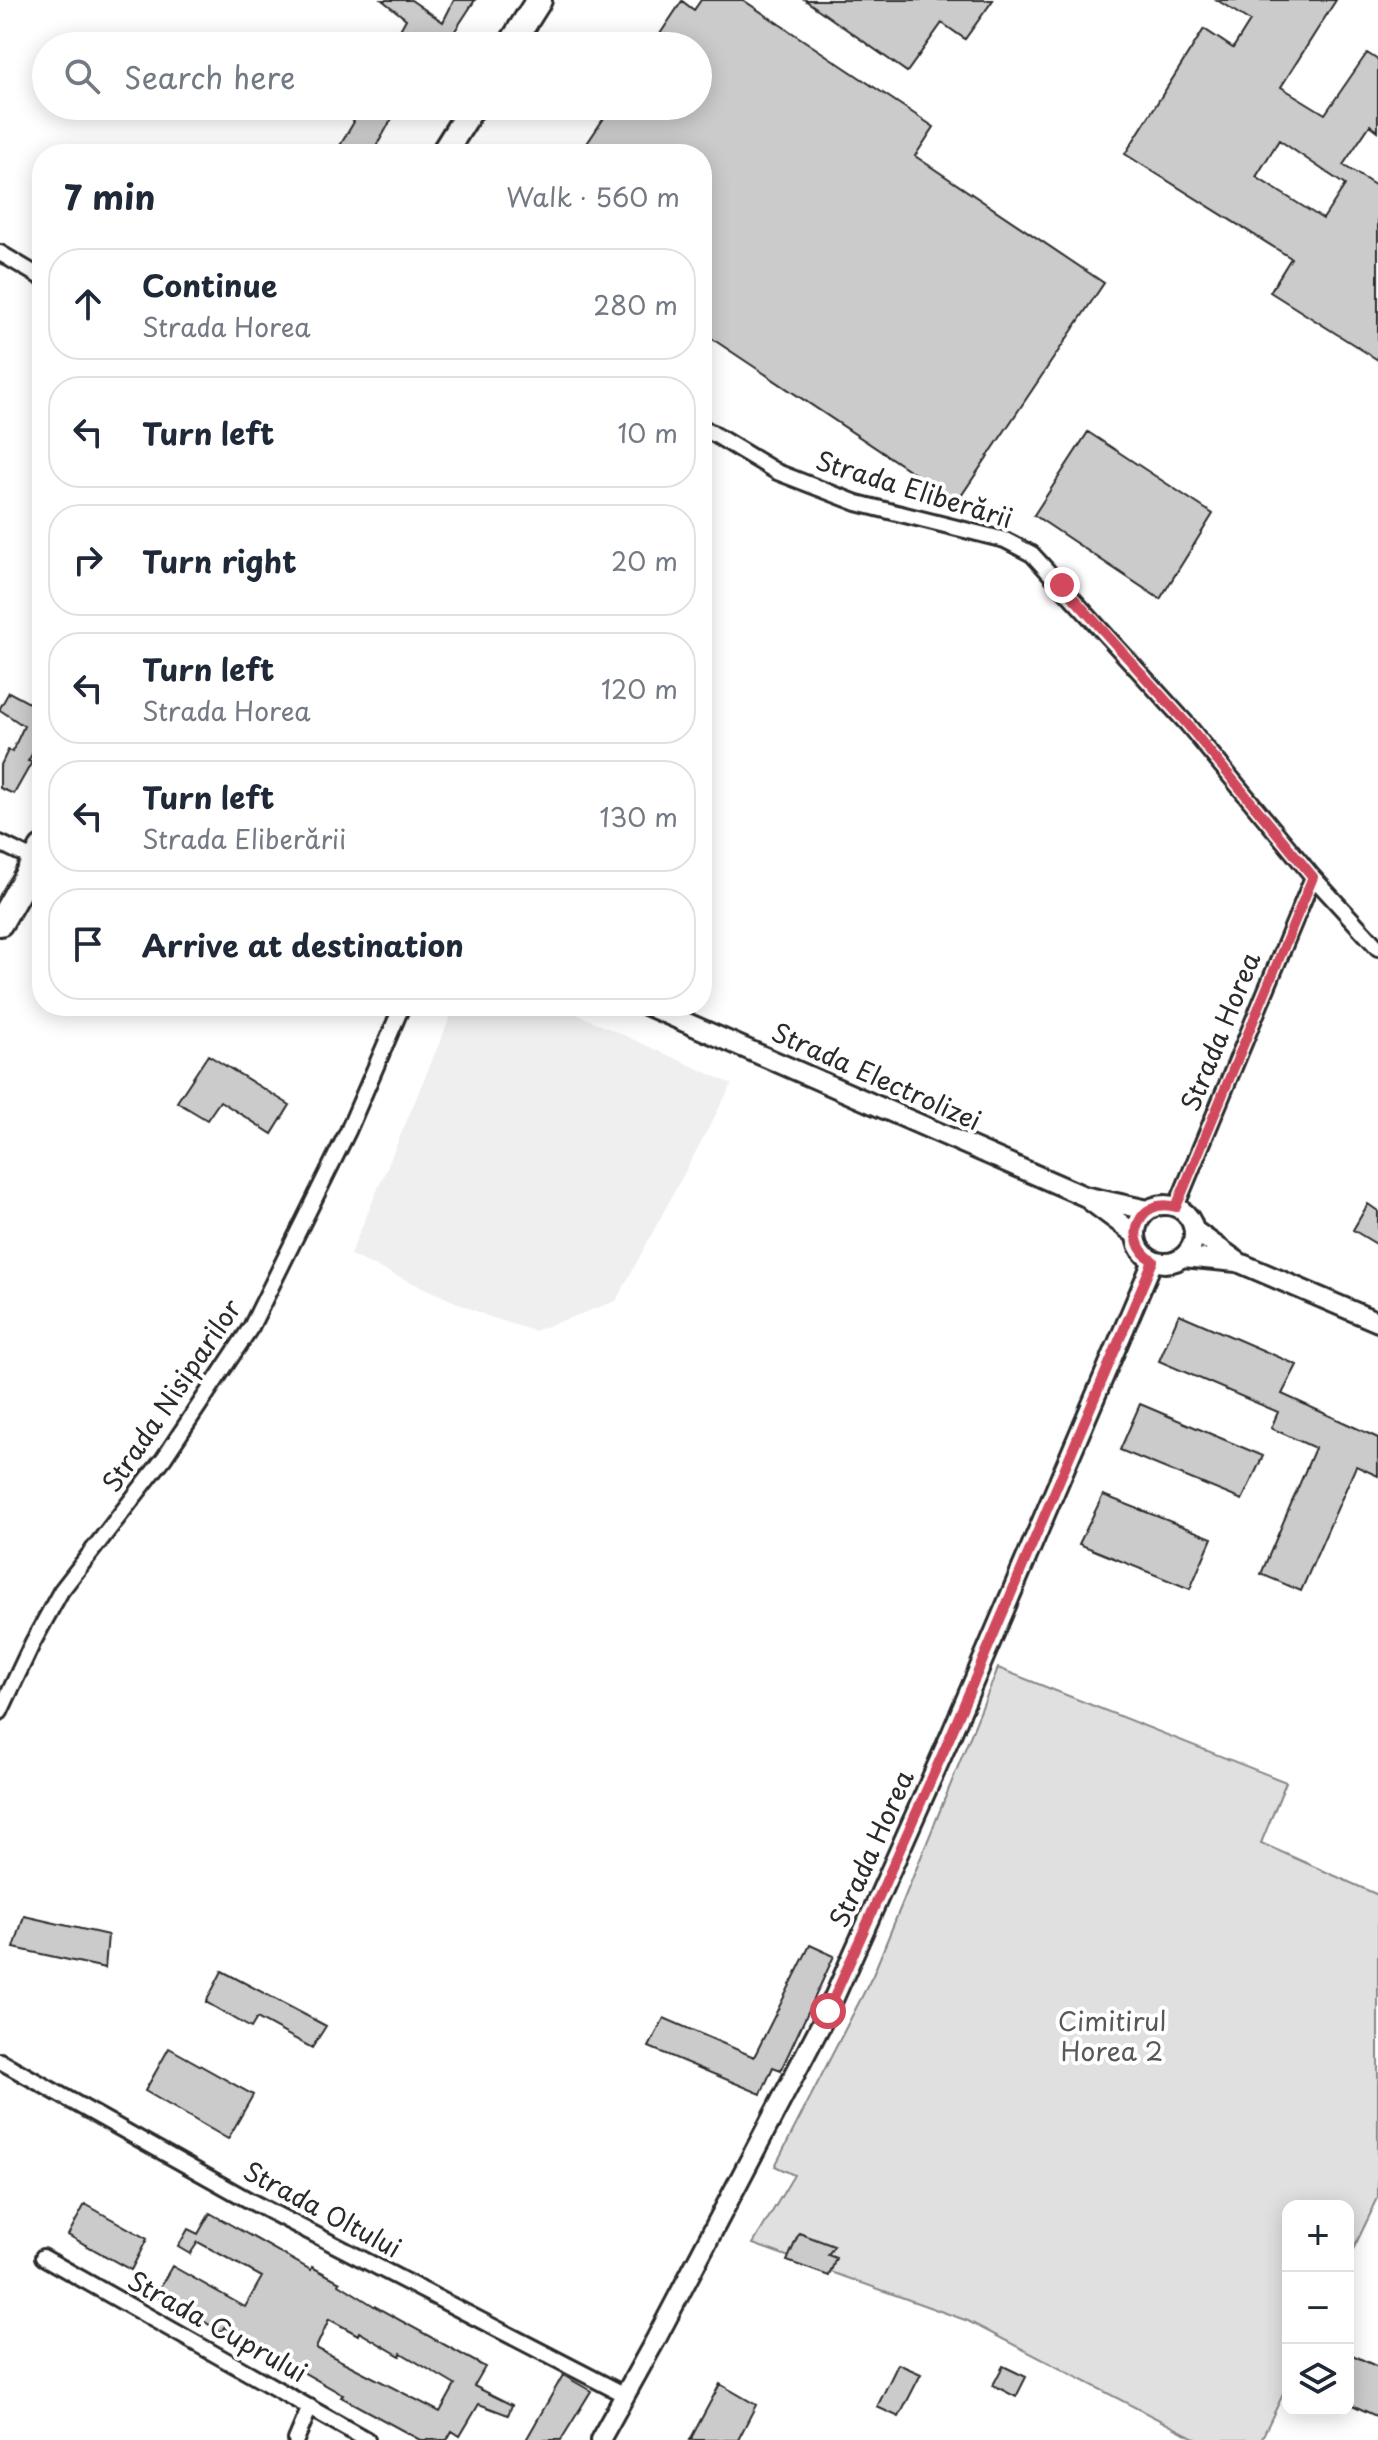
<!DOCTYPE html>
<meta charset="utf-8">
<style>
:root{--surface:#fff;--page:#f2f2f3;--text:#1f2937;--muted:#747a83;--line:#e0e1e3}
body{margin:0;font-family:"Playpen Sans",sans-serif;background:var(--page);color:var(--text)}
.controls{position:absolute;right:24px;bottom:24px;display:grid;overflow:hidden;border-radius:16px;box-shadow:0 4px 20px #0003}
.controls button{width:72px;height:72px;display:grid;place-items:center;padding:0;border:0;border-bottom:2px solid var(--line);background:var(--surface);color:var(--text);font:40px sans-serif}
.stop{position:absolute;width:24px;height:24px;margin:-18px;border:6px solid #d1495b;border-radius:50%;background:#fff}
.stop.end{background:#d1495b;border-color:#fff;box-shadow:0 2px 8px #0008}
.list{margin:0;padding:0;list-style:none}
h2{display:flex;justify-content:space-between;align-items:center;height:104px;margin:0;padding:0 32px;font-size:34px}
h2 small{font-size:26px;font-weight:400;color:var(--muted)}
.list li{display:grid;grid-template-columns:52px 1fr auto;gap:24px;align-items:center;box-sizing:border-box;height:112px;margin:0 16px 16px;padding:0 16px;border:2px solid var(--line);border-radius:32px}
.list b{display:block;font-size:30px;white-space:nowrap}
.list p{margin:0;font-size:26px;white-space:nowrap;color:var(--muted)}
.list em{font-size:26px;font-style:normal;color:var(--muted)}
.icon{flex:none;width:44px;height:44px;fill:none;stroke:currentColor;stroke-width:2;stroke-linecap:round;stroke-linejoin:round}
.map{position:relative;flex:none;width:1378px;height:2440px;overflow:hidden}
.search{position:absolute;background:var(--surface);box-shadow:0 4px 20px #0003;left:32px;top:32px;width:680px;height:88px;display:flex;align-items:center;gap:20px;box-sizing:border-box;padding:0 28px;border-radius:44px;color:var(--muted);font-size:30px}
.panel{position:absolute;background:var(--surface);box-shadow:0 4px 20px #0003;left:32px;top:144px;width:680px;height:872px;border-radius:32px}
.map>svg:first-child{display:block}
.built{fill:#efefef}
.green{fill:#e0e0e0;stroke:#868686;stroke-width:2}
.building{fill:#cbcbcb;stroke:#2b2b2b;stroke-width:2;fill-rule:evenodd}
.lines{fill:none;stroke-linecap:round;stroke-linejoin:round}
.minor-casing{stroke:#2b2b2b;stroke-width:20}
.tertiary-casing{stroke:#2b2b2b;stroke-width:24}
.primary-casing{stroke:#2b2b2b;stroke-width:30}
.minor{stroke:#fff;stroke-width:14}
.tertiary{stroke:#fff;stroke-width:18}
.primary{stroke:#fff;stroke-width:24}
.route{stroke:#d1495b;stroke-width:10}
.labels{text-anchor:middle;stroke-width:8;stroke-linejoin:round;paint-order:stroke}
.street-label{font-size:26px;fill:#2b2b2b;stroke:#fff}
.park-label{font-size:26px;fill:#585858;stroke:#fff}
</style>
<div class="map">
<svg width="1378" height="2440" viewBox="0 0 1378 2440">
<rect width="100%" height="100%" fill="#fff"/>
<filter id="ink" filterUnits="userSpaceOnUse"><feTurbulence type="fractalNoise" baseFrequency=".0125" numOctaves="2"/><feDisplacementMap in="SourceGraphic" scale="16" xChannelSelector="R" yChannelSelector="G"/><feConvolveMatrix kernelMatrix="1 2 1 2 8 2 1 2 1" color-interpolation-filters="sRGB"/></filter>
<g filter="url(#ink)">
<path class="built" d="M455,1006h104l173,78 -116,217 -82,30 -47,-15 -137,-61z"/>
<path class="green" d="M998,1668l288,114 -25,61 117,52v303l-30,62v-54h-60v178l-27,56h-63l-230,-119 -215,-77 41,-69 -19,-9 98,-191z"/>
<path class="building" d="M382,0h29l32,22 11,-22h21l-30,46h-54l15,-27z
M701,0h42l191,127 -19,29 189,127 -147,219 -255,-170v-178h-122l32,-48h86v-60h-46l30,-45 12,9z
M805,0h188l-28,39 -23,-16 -35,49z
M1217,0h119l-55,87 44,27 42,-61 11,7v71l-8,-6 -27,40 35,22v173l-108,-68 21,-34 -166,-104 79,-125 29,19 17,-27zM1279,140l66,45 -22,34 -67,-42z
M361,106h38l-27,48h-37l19,-32 -1,-1z
M1088,432l125,82 -53,85 -126,-84z
M42,680v57l-14,24 4,1 -18,32 -14,-6v-21l8,-17 4,2 12,-26 -24,-16v-2l9,-16 20,11z
M208,1055l82,50 -18,29 -52,-33 -13,19 -30,-18z
M1368,1204l10,7v34l-25,-15z
M1179,1314l118,51 -15,29 96,44v38l-22,-10 -55,125 -40,-17 54,-126 -44,-20 7,-16 -119,-51z
M1140,1404l123,52 -21,44 -122,-50z
M1103,1495l109,43 -22,51 -111,-45z
M24,1916l84,19 -3,33 -91,-20z
M810,1945l24,11 -53,114 -8,-3 -12,27 -112,-47 15,-29 90,39z
M222,1971l104,55 -14,22 -55,-30 -6,10 -45,-26z
M169,2048l84,47 -25,44 -83,-48z
M85,2204l62,35 -16,31 -63,-35z
M210,2213l101,57 1,-3 28,15 -1,2 35,22 111,61 -11,19 38,19 -4,10 -29,-11 -19,32 -8,-5 -5,9h-27l-79,-43 2,-2 -119,-68 -3,5 -37,-23 -1,2 -28,-15 17,-30 73,41 17,-30 -64,-35 -8,12 -12,-7 10,-18 10,5zM329,2319l29,16 1,-3 41,24 1,-3 54,32 -15,27 -124,-64z
M799,2233l35,13 -6,9 8,3 -7,18 -42,-15z
M1348,2353l30,14v50l-30,-14z
M898,2364l23,10 -22,43 -22,-10z
M1003,2366l23,11 -10,20 -23,-12z
M563,2375l28,16 -30,49h-35z
M720,2384l36,21 -18,35h-48z"/>
<g class="lines">
<defs>
<path id="minor" d="M0,253l42,25
M702,427l75,45 80,31 148,37 27,14 155,170 126,153 65,71
M0,843l35,17
M1176,1207l137,-330
M0,1712l33,-70 28,-51 103,-133 87,-131 97,-196 54,-125
M0,2061l252,141 373,193
M43,2257l324,183
M296,2440l14,-33"/>
<path id="tertiary" d="M648,1006l436,190 64,14
M1089,1200l47,35
M1136 1234a29 29 0 1 1 58 0a29 29 0 1 1-58 0Z
M1194,1230l46,33 138,59
M1183,1257l54,5
M600,2440l56,-101 172,-328 122,-274 203,-476"/>
<path id="primary" d="M510,46l29,-46
M443,154l30,-48
M0,923l42,-74"/>
</defs>
<use href="#minor" class="minor-casing"/>
<use href="#tertiary" class="tertiary-casing"/>
<use href="#primary" class="primary-casing"/>
<use href="#minor" class="minor"/>
<use href="#tertiary" class="tertiary"/>
<use href="#primary" class="primary"/>
</g>
</g>
<g class="lines" filter="url(#ink)">
<path class="route" d="M828,2011l122,-274 203,-476c-32,-20 -14,-65 23,-54l137,-330 -126,-153 -125,-139"/>
</g>
<g class="labels">
<g class="street-label">
<text transform="translate(914 490) rotate(17)" y="9">Strada Eliberării</text>
<text transform="translate(1221 1032) rotate(-68)" y="9">Strada Horea</text>
<text transform="translate(876 1077) rotate(24)" y="9">Strada Electrolizei</text>
<text transform="translate(172 1396) rotate(-56)" y="9">Strada Nisiparilor</text>
<text transform="translate(872 1849) rotate(-66)" y="9">Strada Horea</text>
<text transform="translate(322 2210) rotate(28)" y="9">Strada Oltului</text>
<text transform="translate(217 2327) rotate(29)" y="9">Strada Cuprului</text>
</g>
<g class="park-label">
<text x="1112" y="2031">Cimitirul<tspan x="1112" dy="30">Horea 2</tspan></text>
</g>
</g>
</svg>
<div class="controls">
<button>+</button>
<button>−</button>
<button><svg class="icon" aria-label="layers" viewBox="0 0 24 24"><path d="M12 4l9 5-9 5-9-5zM3 14l9 5 9-5"/></svg></button>
</div>
<div class="stop" style="left:828px;top:2011px"></div>
<div class="stop end" style="left:1062px;top:585px"></div>
<div class="search"><svg class="icon" aria-label="search" viewBox="0 0 24 24"><circle cx="10" cy="10" r="6"/><path d="M15 15l6 6"/></svg>Search here</div>
<section class="panel">
<h2>7 min<small>Walk · 560 m</small></h2>
<ul class="list">
<li><svg class="icon" aria-label="ahead" viewBox="0 0 24 24"><path d="M12 20V5M6 11l6-6 6 6"/></svg><div><b>Continue</b><p>Strada Horea</p></div><em>280 m</em></li>
<li><svg class="icon" aria-label="left" viewBox="0 0 24 24"><path d="M17 20v-9H6M10 6l-5 5 5 5"/></svg><div><b>Turn left</b></div><em>10 m</em></li>
<li><svg class="icon" aria-label="right" viewBox="0 0 24 24"><path d="M7 20v-9h11M14 6l5 5-5 5"/></svg><div><b>Turn right</b></div><em>20 m</em></li>
<li><svg class="icon" aria-label="left" viewBox="0 0 24 24"><path d="M17 20v-9H6M10 6l-5 5 5 5"/></svg><div><b>Turn left</b><p>Strada Horea</p></div><em>120 m</em></li>
<li><svg class="icon" aria-label="left" viewBox="0 0 24 24"><path d="M17 20v-9H6M10 6l-5 5 5 5"/></svg><div><b>Turn left</b><p>Strada Eliberării</p></div><em>130 m</em></li>
<li><svg class="icon" aria-label="arrive" viewBox="0 0 24 24"><path d="M6 21V4h12l-3 4 3 4H6"/></svg><div><b>Arrive at destination</b></div></li>
</ul>
</section>
</div>
